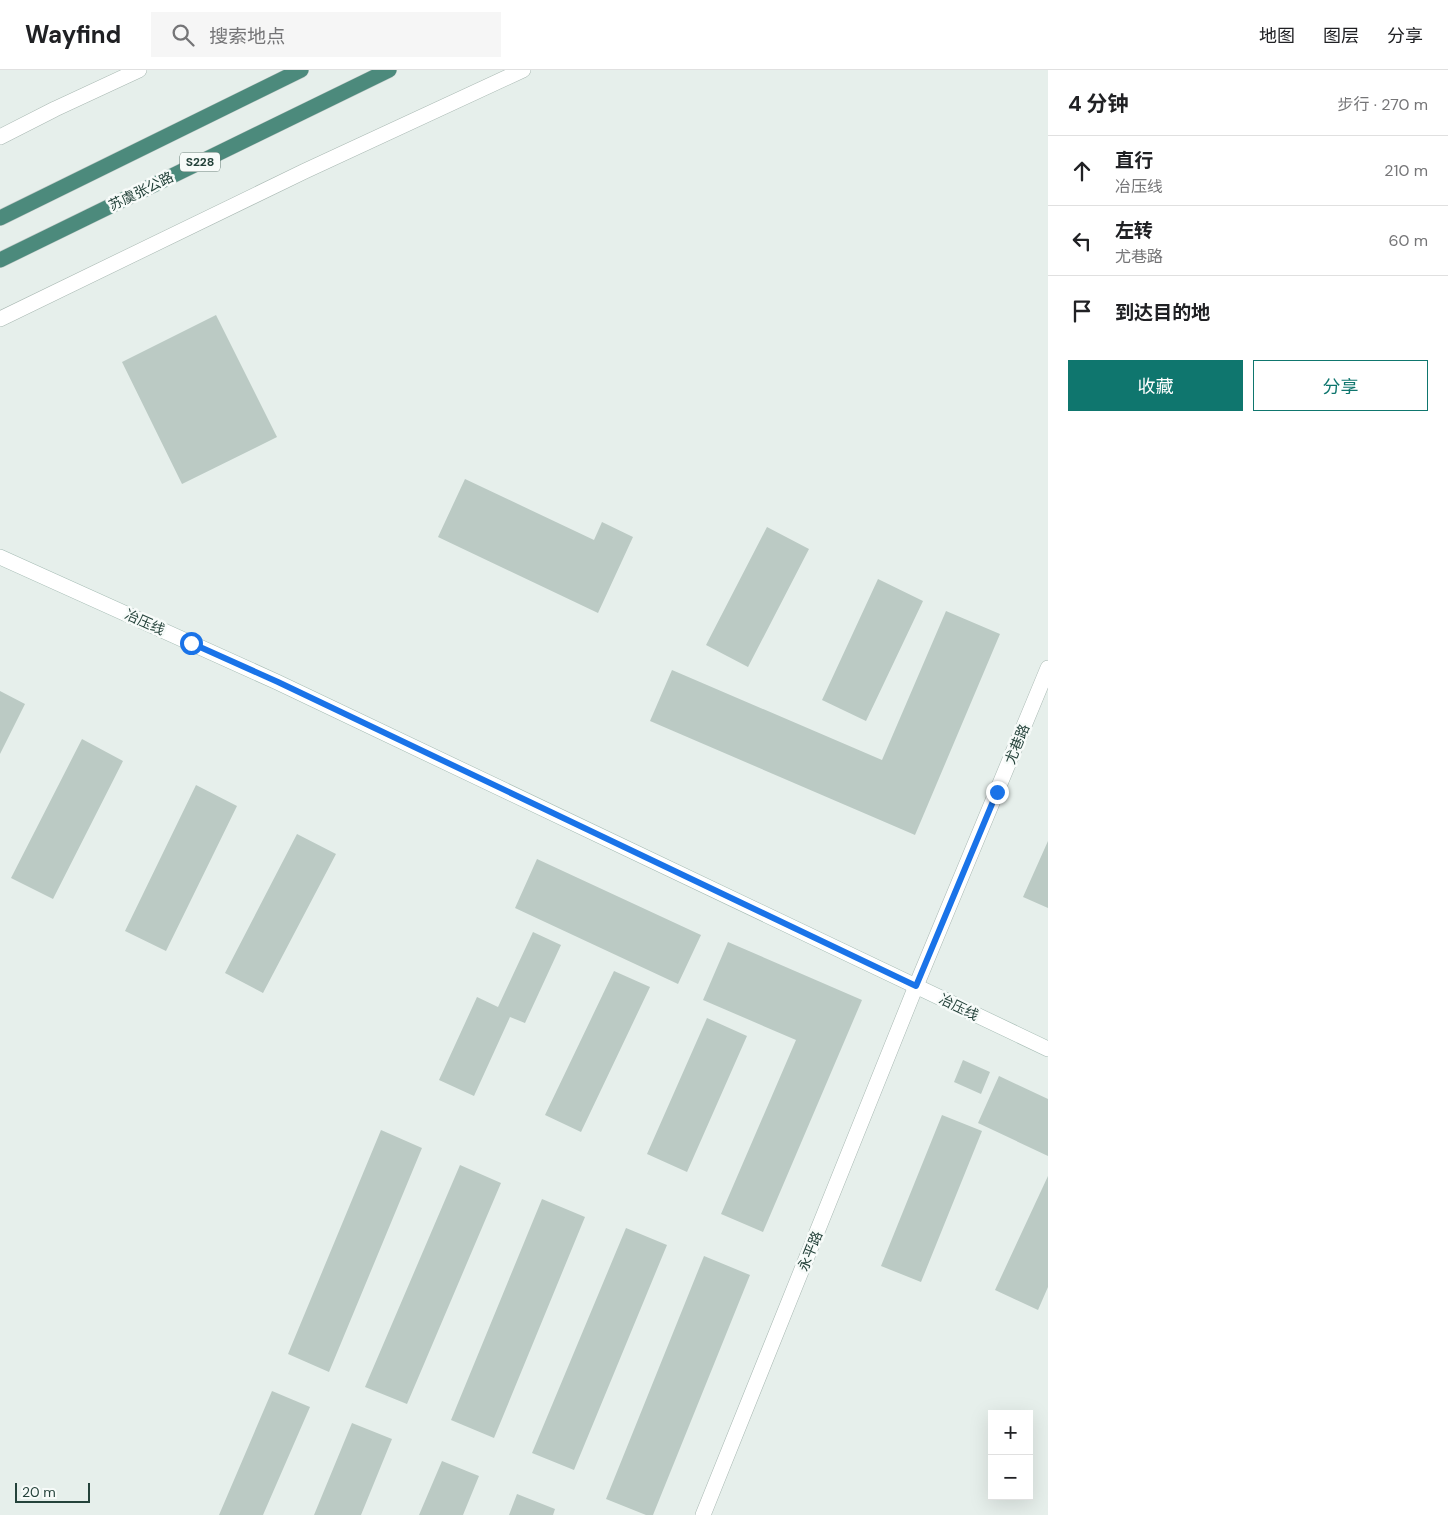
<!DOCTYPE html>
<html lang="zh">
<meta charset="utf-8">
<style>
:root{--surface:#fff;--page:#f6f6f6;--text:#202124;--muted:#757577;--line:#e0e0e0;--accent:#0f766e}
body{margin:0;font-family:"DM Sans","Noto Sans SC",sans-serif;background:var(--page);color:var(--text)}
.controls{position:absolute;right:15px;bottom:15px;display:grid;overflow:hidden;border-radius:0px;box-shadow:0 5px 20px #0002}
.controls button{width:45px;height:45px;display:grid;place-items:center;padding:0;border:0;border-bottom:1px solid var(--line);background:var(--surface);color:var(--text);font:25px sans-serif}
.scale{position:absolute;left:15px;bottom:12px;width:75px;box-sizing:border-box;padding-left:5px;border:2px solid #24423a;border-top:0;font-size:14px;line-height:18px;white-space:nowrap;color:#24423a;-webkit-text-stroke:4px #f7fbf9;paint-order:stroke}
.stop{position:absolute;width:15px;height:15px;margin:-11px;border:4px solid #1a73e8;border-radius:50%;background:#fff}
.stop.end{background:#1a73e8;border-color:#fff;box-shadow:0 1px 5px #0008}
.list{margin:0;padding:0;list-style:none}
h2{display:flex;justify-content:space-between;align-items:center;height:65px;margin:0;padding:0 20px;font-size:21px}
h2 small{font-size:16px;font-weight:400;color:var(--muted)}
.list li{display:grid;grid-template-columns:32px 1fr auto;gap:15px;align-items:center;box-sizing:border-box;height:70px;padding:0 20px;border-top:1px solid var(--line)}
.list b{display:block;font-size:19px;white-space:nowrap}
.list p{margin:0;font-size:16px;white-space:nowrap;color:var(--muted)}
.list em{font-size:16px;font-style:normal;color:var(--muted)}
.actions{display:flex;gap:10px;padding:15px 20px}
.actions a{flex:1;padding:11px 0;border:1px solid var(--accent);border-radius:0px;text-align:center;font-size:18px;color:var(--accent)}
.actions .main{background:var(--accent);color:#fff}
.icon{flex:none;width:28px;height:28px;fill:none;stroke:currentColor;stroke-width:2;stroke-linecap:round;stroke-linejoin:round}
.map{position:relative;flex:none;width:1048px;height:1445px;overflow:hidden}
header{display:flex;align-items:center;gap:30px;box-sizing:border-box;height:70px;padding:0 25px;background:var(--surface);border-bottom:1px solid var(--line)}
header strong{font-size:24px}
nav{display:flex;gap:28px;margin-inline-start:auto;font-size:18px}
.search{width:350px;height:45px;background:var(--page);display:flex;align-items:center;gap:12px;box-sizing:border-box;padding:0 18px;border-radius:0px;color:var(--muted);font-size:19px}
main{display:flex}
aside{flex:1;background:var(--surface)}
.map>svg:first-child{display:block}
.building{fill:#bbcac4}
.lines{fill:none;stroke-linecap:round;stroke-linejoin:round}
.tertiary-casing{stroke:#a8b8b2;stroke-width:16}
.secondary-casing{stroke:#a4bbb3;stroke-width:16}
.trunk-casing{stroke:#c2cac8;stroke-width:16}
.tertiary{stroke:#fff;stroke-width:15}
.secondary{stroke:#fff;stroke-width:15}
.trunk{stroke:#4c8a7c;stroke-width:15}
.route{stroke:#1a73e8;stroke-width:6}
.labels{text-anchor:middle;stroke-width:5;stroke-linejoin:round;paint-order:stroke}
.shield{fill:#f7fbf9;stroke:#637a73;stroke-width:1}
.shield-label{font-size:12px;font-weight:bold;fill:#24423a}
.street-label{font-size:14px;fill:#24423a;stroke:#f7fbf9}
</style>
<header>
<strong>Wayfind</strong>
<div class="search"><svg class="icon" aria-label="search" viewBox="0 0 24 24"><circle cx="10" cy="10" r="6"/><path d="M15 15l6 6"/></svg>搜索地点</div>
<nav><a>地图</a><a>图层</a><a>分享</a></nav>
</header>
<main>
<div class="map">
<svg width="1048" height="1445" viewBox="0 0 1048 1445">
<rect width="100%" height="100%" fill="#e6efeb"/>
<path class="building" d="M216,245l61,122 -95,47 -60,-122z
M465,409l129,61 8,-18 31,15 -35,76 -160,-76z
M767,457l42,22 -61,118 -42,-22z
M878,509l45,22 -57,120 -44,-21z
M946,541l54,23 -85,201 -265,-114 22,-51 210,90z
M0,621l25,13 -25,50z
M82,669l41,22 -70,138 -42,-21z
M196,715l41,21 -71,145 -41,-20z
M297,764l39,20 -73,139 -38,-20z
M1048,771v67l-25,-11z
M537,789l164,76 -23,49 -163,-76z
M533,862l28,13 -36,78 -15,-6 -36,79 -35,-16 38,-83 21,10z
M728,872l134,58 -99,232 -42,-18 75,-174 -93,-40z
M614,901l36,16 -69,145 -36,-17z
M707,948l40,18 -60,136 -40,-18z
M963,990l27,12 -9,22 -27,-12z
M999,1006l49,23v57l-70,-33z
M942,1045l40,16 -61,151 -40,-16z
M381,1060l41,18 -93,224 -41,-18z
M460,1095l41,18 -94,221 -42,-17z
M1048,1106v111l-10,23 -43,-20z
M542,1129l43,18 -91,221 -43,-18z
M626,1158l41,17 -93,225 -42,-17z
M704,1186l46,19 -97,240h-7l-40,-16z
M272,1321l38,16 -47,108h-44z
M352,1353l40,16 -31,76h-47z
M442,1391l37,15 -16,39h-44z
M517,1424l38,15 -2,6h-44z"/>
<g class="lines">
<defs>
<path id="tertiary" d="M0,67l55,-28 84,-39
M0,249l305,-148 218,-101
M703,1445l213,-529 132,-318"/>
<path id="secondary" d="M0,487l277,125 771,367"/>
<path id="trunk" d="M0,148l301,-148
M0,190l389,-190"/>
</defs>
<use href="#tertiary" class="tertiary-casing"/>
<use href="#secondary" class="secondary-casing"/>
<use href="#trunk" class="trunk-casing"/>
<use href="#tertiary" class="tertiary"/>
<use href="#secondary" class="secondary"/>
<use href="#trunk" class="trunk"/>
</g>
<g class="lines">
<path class="route" d="M191,573l87,39 638,304 81,-194"/>
</g>
<g class="labels">
<rect class="shield" x="180" y="82.5" width="40" height="19" rx="4"/>
<g class="shield-label">
<text x="200" y="96">S228</text>
</g>
<g class="street-label">
<text transform="translate(141 121) rotate(-26)" y="5">苏虞张公路</text>
<text transform="translate(145 552) rotate(24)" y="5">冶压线</text>
<text transform="translate(1017 674) rotate(-68)" y="5">尤巷路</text>
<text transform="translate(959 937) rotate(26)" y="5">冶压线</text>
<text transform="translate(810 1181) rotate(-68)" y="5">永平路</text>
</g>
</g>
</svg>
<div class="controls">
<button>+</button>
<button>−</button>
</div>
<div class="scale">20 m</div>
<div class="stop" style="left:191px;top:573px"></div>
<div class="stop end" style="left:997px;top:722px"></div>
</div>
<aside>
<h2>4 分钟<small>步行 · 270 m</small></h2>
<ul class="list">
<li><svg class="icon" aria-label="ahead" viewBox="0 0 24 24"><path d="M12 20V5M6 11l6-6 6 6"/></svg><div><b>直行</b><p>冶压线</p></div><em>210 m</em></li>
<li><svg class="icon" aria-label="left" viewBox="0 0 24 24"><path d="M17 20v-9H6M10 6l-5 5 5 5"/></svg><div><b>左转</b><p>尤巷路</p></div><em>60 m</em></li>
<li><svg class="icon" aria-label="arrive" viewBox="0 0 24 24"><path d="M6 21V4h12l-3 4 3 4H6"/></svg><div><b>到达目的地</b></div></li>
</ul>
<div class="actions"><a class="main">收藏</a><a>分享</a></div>
</aside>
</main>
